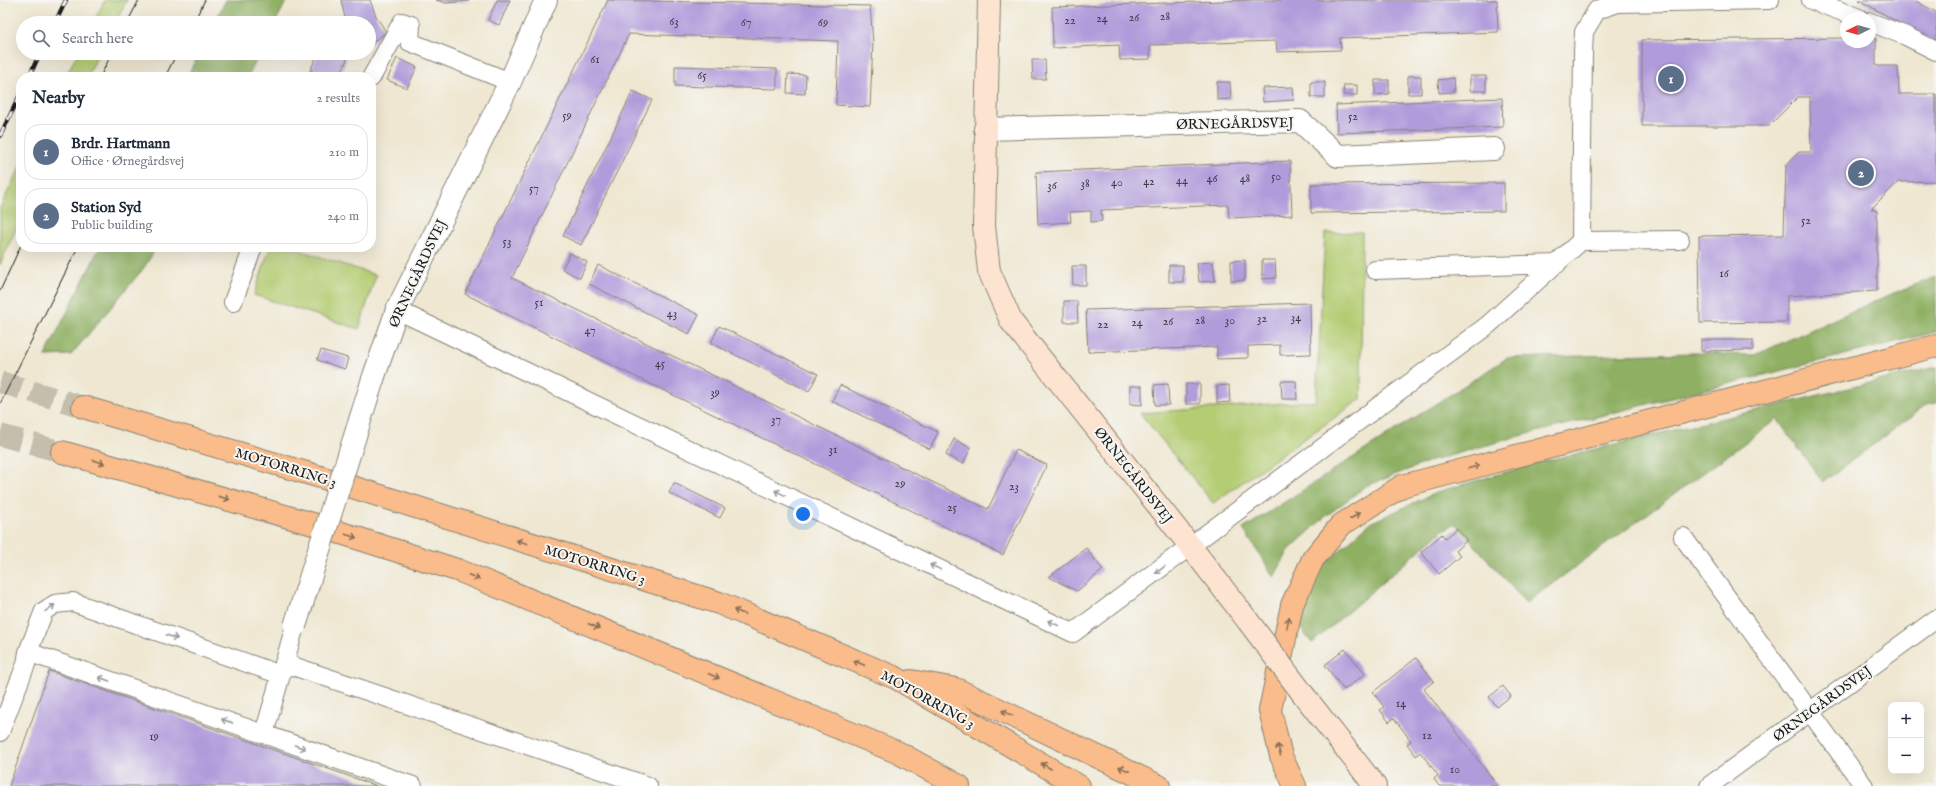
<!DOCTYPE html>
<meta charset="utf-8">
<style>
:root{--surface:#fff;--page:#f6f6f7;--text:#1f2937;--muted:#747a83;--line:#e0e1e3;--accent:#0b8043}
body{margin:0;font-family:"IM FELL English",serif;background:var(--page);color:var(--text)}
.controls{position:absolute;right:12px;bottom:12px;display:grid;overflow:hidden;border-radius:8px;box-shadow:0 4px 16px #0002}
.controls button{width:36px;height:36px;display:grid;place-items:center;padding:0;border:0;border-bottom:1px solid var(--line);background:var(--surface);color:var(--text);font:20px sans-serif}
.compass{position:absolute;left:1840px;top:12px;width:36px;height:36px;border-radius:50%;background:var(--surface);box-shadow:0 4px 16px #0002;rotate:265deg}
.you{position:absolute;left:803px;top:514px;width:14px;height:14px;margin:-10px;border:3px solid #fff;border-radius:50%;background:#1a73e8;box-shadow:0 0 0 6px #1a73e833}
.badge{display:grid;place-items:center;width:26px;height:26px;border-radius:50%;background:var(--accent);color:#fff;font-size:13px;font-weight:700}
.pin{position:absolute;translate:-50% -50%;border:2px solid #fff;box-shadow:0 1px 4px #0006}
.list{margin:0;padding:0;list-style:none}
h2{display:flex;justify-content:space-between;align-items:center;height:52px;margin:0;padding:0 16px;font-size:17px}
h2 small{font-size:13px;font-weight:400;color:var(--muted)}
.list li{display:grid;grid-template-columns:26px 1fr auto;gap:12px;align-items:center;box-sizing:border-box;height:56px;margin:0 8px 8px;padding:0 8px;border:1px solid var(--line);border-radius:16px}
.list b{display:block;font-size:15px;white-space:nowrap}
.list p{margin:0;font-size:13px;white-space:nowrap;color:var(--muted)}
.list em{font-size:13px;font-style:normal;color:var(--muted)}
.icon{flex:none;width:22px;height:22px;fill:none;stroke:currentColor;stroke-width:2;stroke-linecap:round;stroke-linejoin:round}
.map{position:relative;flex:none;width:1936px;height:786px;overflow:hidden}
.search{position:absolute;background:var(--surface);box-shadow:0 4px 16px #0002;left:16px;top:16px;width:360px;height:44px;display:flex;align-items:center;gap:10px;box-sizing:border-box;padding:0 14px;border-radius:22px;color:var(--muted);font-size:15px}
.panel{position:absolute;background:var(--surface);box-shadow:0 4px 16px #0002;left:16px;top:72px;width:360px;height:180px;border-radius:16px}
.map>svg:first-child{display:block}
.green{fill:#b4cc72;stroke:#687447}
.forest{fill:#8fb064;stroke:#566640}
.building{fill:#b19cdb}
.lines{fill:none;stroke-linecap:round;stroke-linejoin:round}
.highway-tunnel{stroke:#c5bead;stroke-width:22;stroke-dasharray:22 11;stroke-linecap:butt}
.lane-casing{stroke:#868276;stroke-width:20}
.street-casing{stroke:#868276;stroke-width:24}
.secondary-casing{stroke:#868276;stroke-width:24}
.highway-casing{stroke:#868276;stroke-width:24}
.lane{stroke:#fff;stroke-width:18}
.street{stroke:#fff;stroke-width:22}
.secondary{stroke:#fde4d0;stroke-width:22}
.highway{stroke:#f9bc8a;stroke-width:22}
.tram{stroke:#1c1c1c;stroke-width:1}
.rail-casing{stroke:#1c1c1c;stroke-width:4.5}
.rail{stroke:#f6f6f2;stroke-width:3;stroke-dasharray:9;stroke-linecap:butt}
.street-bridge-casing{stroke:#868276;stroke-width:24;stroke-linecap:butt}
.secondary-bridge-casing{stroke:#868276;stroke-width:24;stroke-linecap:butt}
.street-bridge{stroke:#fff;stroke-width:22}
.secondary-bridge{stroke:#fde4d0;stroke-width:22}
.oneway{stroke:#8a6c53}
.oneway2{stroke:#999}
.labels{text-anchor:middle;stroke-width:4;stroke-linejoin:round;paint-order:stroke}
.number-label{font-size:12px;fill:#413c4c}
.street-label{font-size:14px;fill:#1c1c1c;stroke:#f6f6f2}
</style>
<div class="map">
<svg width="1936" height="786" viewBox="0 0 1936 786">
<rect width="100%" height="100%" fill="#f6f6f2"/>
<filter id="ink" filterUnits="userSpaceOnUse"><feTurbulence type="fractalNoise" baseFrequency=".025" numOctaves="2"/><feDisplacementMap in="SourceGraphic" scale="8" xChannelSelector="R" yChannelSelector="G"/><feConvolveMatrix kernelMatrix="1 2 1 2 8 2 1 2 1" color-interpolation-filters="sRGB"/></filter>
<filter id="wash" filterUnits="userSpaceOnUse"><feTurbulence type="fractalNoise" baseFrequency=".012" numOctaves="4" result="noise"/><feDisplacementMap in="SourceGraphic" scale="16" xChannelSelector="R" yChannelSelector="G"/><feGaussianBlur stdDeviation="0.9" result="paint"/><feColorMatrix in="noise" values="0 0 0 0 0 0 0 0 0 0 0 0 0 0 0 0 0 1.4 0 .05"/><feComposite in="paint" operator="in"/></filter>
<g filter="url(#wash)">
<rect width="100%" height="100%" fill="#efe7d1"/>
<path class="green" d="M105,0h22l-12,23h-22z
M78,53h21l-12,24h-22z
M21,165v52l-21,48v-57z
M1362,232l-1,167 -148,104 -73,-90 176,-12 9,-168z
M270,247h20l86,28 -17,54 -105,-34z"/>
<path class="forest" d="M226,0h61l-12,23h-61z
M199,53h61l-12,24h-61z
M100,247h57l-14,22 -72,86 -26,1z
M1936,277v55l-428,107 -80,23 -62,24 -40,30 -37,34 -15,27 -31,-48 264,-171 187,-5 61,2 131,-59z
M1936,367v36l-8,1 -105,78 -46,-63 -251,184 -70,-79 -13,6 -131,113 -18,-23 26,-52 50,-45 70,-32 101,-29z"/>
<g id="blocks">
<path class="building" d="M341,0h29l6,16 10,16 -17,13v-22h-35l11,-5z
M436,0h33v1l-23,2z
M497,0h13l-11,25 -11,-5z
M608,0l262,6 3,36 -3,65 -34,-2 2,-64 -209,-7 -117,244 476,231 28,-59 31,15 -44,90 -538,-261z
M1251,0h246l1,32 -158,6 1,12 -64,2 -1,-11 -126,4v14l-30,1 -1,-15 -66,3 -1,-41z
M1859,0h55l22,12v32z
M1846,38v4h24v-4h6v28h22l1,28h37v87l-38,1 -27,27 6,2v80l-90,5v26l-87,1 -1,-87 85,-1 2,-70 13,-13h12l-1,-55h-12l-29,29h-127v-86z
M318,53h16l13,6 -7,18h-16l-14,-6z
M397,58l20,9 -10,21 -20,-8z
M1032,60h13l1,19h-13z
M675,66l102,3v20l-102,-3z
M788,74l18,1 -1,19 -18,-1z
M1408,76h13v18h-13z
M1470,76h16v15h-16z
M1453,78l1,14 -15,1 -1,-13z
M1375,80h14v14l-14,1z
M1217,82h13l1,17 -14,1z
M1311,82h14v15h-14z
M1344,85h13v10h-14z
M1293,87l1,13 -31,2 -1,-14z
M633,91l19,9 -71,145 -18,-9z
M1502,98l1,29 -166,6 -1,-28z
M1290,161l2,54 -63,3 -1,-13 -127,5 1,11 -11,1v-11l-21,1 1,10 -33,2 -2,-52z
M1504,183v28l-193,2v-29z
M570,253l17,9 -7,16 -18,-9z
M1245,260v20l-14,1v-20z
M1262,260h13l1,18 -14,1z
M1213,262l2,19 -16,1 -2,-19z
M598,265l101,50 -10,19 -100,-50z
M1169,265h14v17h-14z
M1072,266h14v19h-13z
M1064,301h13l1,21h-14z
M1310,303l1,51 -31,1v-10l-32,1v12l-31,1v-12l-129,5 -2,-42z
M719,326l99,48 -9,17 -98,-48z
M1701,340h52v10l-52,1z
M321,350l27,8 -3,11 -28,-9z
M1281,381h15l1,18h-15z
M1168,384l1,21h-14l-1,-20z
M1186,384h14v20h-14z
M840,385l98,47 -8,17 -98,-48z
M1229,385l1,17 -13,1v-17z
M1130,386h12v19l-12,-1z
M954,439l17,9 -8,16 -17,-9z
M674,483l51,25 -5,10 -51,-25z
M1457,528l10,12 -12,11 5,5 -21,18 -18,-22 21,-18 3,4z
M1086,548l17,22 -26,21 -28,-14z
M1345,649l20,25 -21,16 -19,-25z
M1416,658l18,23 -10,8 74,97h-59l-5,-7 4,-4 -18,-23 -4,4 -9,-12 4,-3 -17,-23 -5,4 -9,-12 4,-3 -11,-15z
M49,671l328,115h-368z
M1503,686l8,10 -14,11 -8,-10z"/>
</g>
</g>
<g filter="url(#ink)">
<use href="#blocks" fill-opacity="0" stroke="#868276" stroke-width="1"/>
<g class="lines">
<path class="highway-tunnel" d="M0,382l83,25
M0,435l62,17"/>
<defs>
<path id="lane" d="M1811,0l48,18
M1870,22l36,14 30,15
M371,78l31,-56 9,3 -1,17 100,40
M1581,241l2,-189 1,-20 13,-22 21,-7 152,-3
M1375,270l182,-6
M233,302l20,-55
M397,310l676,323 415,-308 93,-84 99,-1
M1683,537l181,249
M284,663l364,123
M281,675l-208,-73 -18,2 -11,7 -16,41 385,134
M0,732l26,-68 2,-12
M264,734l31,-108
M1709,786l227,-167"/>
<path id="street" d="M985,129l315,-8 38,35 156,-7
M373,379l24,-69 113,-228 36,-82"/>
<path id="secondary" d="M989,0l-5,226 5,45 22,50 180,226 57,74
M1306,698l69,88"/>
<path id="highway" d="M83,407l244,72 392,124 177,75 183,108
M62,452l251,72 147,47 439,182 60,33
M911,681l45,8 203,97
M1295,786l-14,-30 -11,-46 22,-105 21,-46 28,-34 61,-39 534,-140"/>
</defs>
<use href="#lane" class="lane-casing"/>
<use href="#street" class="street-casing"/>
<use href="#secondary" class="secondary-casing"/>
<use href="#highway" class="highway-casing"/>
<use href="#lane" class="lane"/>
<use href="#street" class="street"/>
<use href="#secondary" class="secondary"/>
<use href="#highway" class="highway"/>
<path class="tram" d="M127,23l12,-23
M193,23l12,-23
M100,77l12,-24
M165,77l12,-24
M0,291l21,-46
M0,404l78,-157"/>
<defs>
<path id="rail" d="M55,23l11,-23
M29,77l11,-24
M0,136l21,-43"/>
</defs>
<use href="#rail" class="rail-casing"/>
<use href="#rail" class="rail"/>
<defs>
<path id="street-bridge" d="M295,626l78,-247"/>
<path id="secondary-bridge" d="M1248,621l58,77"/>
</defs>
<use href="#street-bridge" class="street-bridge-casing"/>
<use href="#secondary-bridge" class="secondary-bridge-casing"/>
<use href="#street-bridge" class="street-bridge"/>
<use href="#secondary-bridge" class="secondary-bridge"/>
</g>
<defs><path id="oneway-shaft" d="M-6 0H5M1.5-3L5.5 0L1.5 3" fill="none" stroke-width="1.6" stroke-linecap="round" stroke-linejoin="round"/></defs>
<g class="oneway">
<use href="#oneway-shaft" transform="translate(99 462) rotate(16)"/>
<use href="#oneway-shaft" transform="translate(1474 467) rotate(-15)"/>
<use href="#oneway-shaft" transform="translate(224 498) rotate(16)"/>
<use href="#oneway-shaft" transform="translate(1355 516) rotate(-33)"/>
<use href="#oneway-shaft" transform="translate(351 536) rotate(18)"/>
<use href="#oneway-shaft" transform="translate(522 542) rotate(-163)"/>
<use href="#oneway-shaft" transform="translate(474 577) rotate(23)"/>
<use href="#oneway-shaft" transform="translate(739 612) rotate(-157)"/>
<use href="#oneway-shaft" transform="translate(1288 623) rotate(-78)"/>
<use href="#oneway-shaft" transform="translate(594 626) rotate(23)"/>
<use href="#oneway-shaft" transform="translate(859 663) rotate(-157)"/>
<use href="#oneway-shaft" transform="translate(714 676) rotate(23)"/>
<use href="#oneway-shaft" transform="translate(1007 713) rotate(-155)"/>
<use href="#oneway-shaft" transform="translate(1279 750) rotate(-104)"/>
<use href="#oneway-shaft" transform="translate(1046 766) rotate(-150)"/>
<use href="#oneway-shaft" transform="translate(1124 769) rotate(-155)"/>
</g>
<g class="oneway2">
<use href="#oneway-shaft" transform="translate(780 493) rotate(-154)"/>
<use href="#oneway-shaft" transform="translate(935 567) rotate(-154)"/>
<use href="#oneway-shaft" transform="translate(1160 570) rotate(144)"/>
<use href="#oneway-shaft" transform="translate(50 608) rotate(-35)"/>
<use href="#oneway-shaft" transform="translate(1053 623) rotate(-155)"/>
<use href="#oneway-shaft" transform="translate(172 637) rotate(19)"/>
<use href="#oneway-shaft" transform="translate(104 679) rotate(-161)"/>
<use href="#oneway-shaft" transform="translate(227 721) rotate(-161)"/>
<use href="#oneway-shaft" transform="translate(300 747) rotate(19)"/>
</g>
</g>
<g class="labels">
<g class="number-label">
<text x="1165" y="20">28</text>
<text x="1134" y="21">26</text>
<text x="1102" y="22">24</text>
<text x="1070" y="24">22</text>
<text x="674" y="25">63</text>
<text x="746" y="26">67</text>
<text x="823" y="26">69</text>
<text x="595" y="63">61</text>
<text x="702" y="79">65</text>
<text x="567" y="119">59</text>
<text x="1353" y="120">52</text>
<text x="1276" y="180">50</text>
<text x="1212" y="182">46</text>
<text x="1245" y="182">48</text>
<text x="1182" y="184">44</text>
<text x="1149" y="185">42</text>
<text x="1117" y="186">40</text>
<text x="1085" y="187">38</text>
<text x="1052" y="189">36</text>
<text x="534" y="192">57</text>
<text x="1806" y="224">52</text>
<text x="507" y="245">53</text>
<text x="1724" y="277">16</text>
<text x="539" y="306">51</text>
<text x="672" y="317">43</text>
<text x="1296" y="321">34</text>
<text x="1262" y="322">32</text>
<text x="1200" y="324">28</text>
<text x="1230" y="324">30</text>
<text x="1168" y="325">26</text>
<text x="1137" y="326">24</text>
<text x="1103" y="328">22</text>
<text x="590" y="334">47</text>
<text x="660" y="367">45</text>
<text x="715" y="396">39</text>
<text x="776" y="423">37</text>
<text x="833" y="453">31</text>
<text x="900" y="487">29</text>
<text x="1014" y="490">23</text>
<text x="952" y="511">25</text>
<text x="1401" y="707">14</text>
<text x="1427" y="739">12</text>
<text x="154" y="740">19</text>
<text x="1455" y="773">10</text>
</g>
<g class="street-label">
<text transform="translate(1235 123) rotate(-1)" y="5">ØRNEGÅRDSVEJ</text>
<text transform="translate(417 273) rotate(-65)" y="5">ØRNEGÅRDSVEJ</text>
<text transform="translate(286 467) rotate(17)" y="5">MOTORRING 3</text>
<text transform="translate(1134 475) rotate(52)" y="5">ØRNEGÅRDSVEJ</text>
<text transform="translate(595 564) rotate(17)" y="5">MOTORRING 3</text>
<text transform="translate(928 699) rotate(29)" y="5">MOTORRING 3</text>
<text transform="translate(1822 703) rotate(-36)" y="5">ØRNEGÅRDSVEJ</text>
</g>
</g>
</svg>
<div class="controls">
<button>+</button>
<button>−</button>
</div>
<svg class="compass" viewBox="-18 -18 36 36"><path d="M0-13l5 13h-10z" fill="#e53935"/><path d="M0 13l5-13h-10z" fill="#747a83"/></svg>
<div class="you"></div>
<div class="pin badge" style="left:1671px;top:79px;background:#5c6f8a">1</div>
<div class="pin badge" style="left:1861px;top:173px;background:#5c6f8a">2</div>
<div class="search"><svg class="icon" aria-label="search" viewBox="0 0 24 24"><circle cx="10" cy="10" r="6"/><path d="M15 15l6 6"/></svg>Search here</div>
<section class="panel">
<h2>Nearby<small>2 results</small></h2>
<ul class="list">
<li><span class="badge" style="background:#5c6f8a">1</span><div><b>Brdr. Hartmann</b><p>Office · Ørnegårdsvej</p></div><em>210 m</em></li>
<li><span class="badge" style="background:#5c6f8a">2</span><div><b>Station Syd</b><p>Public building</p></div><em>240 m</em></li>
</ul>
</section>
</div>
